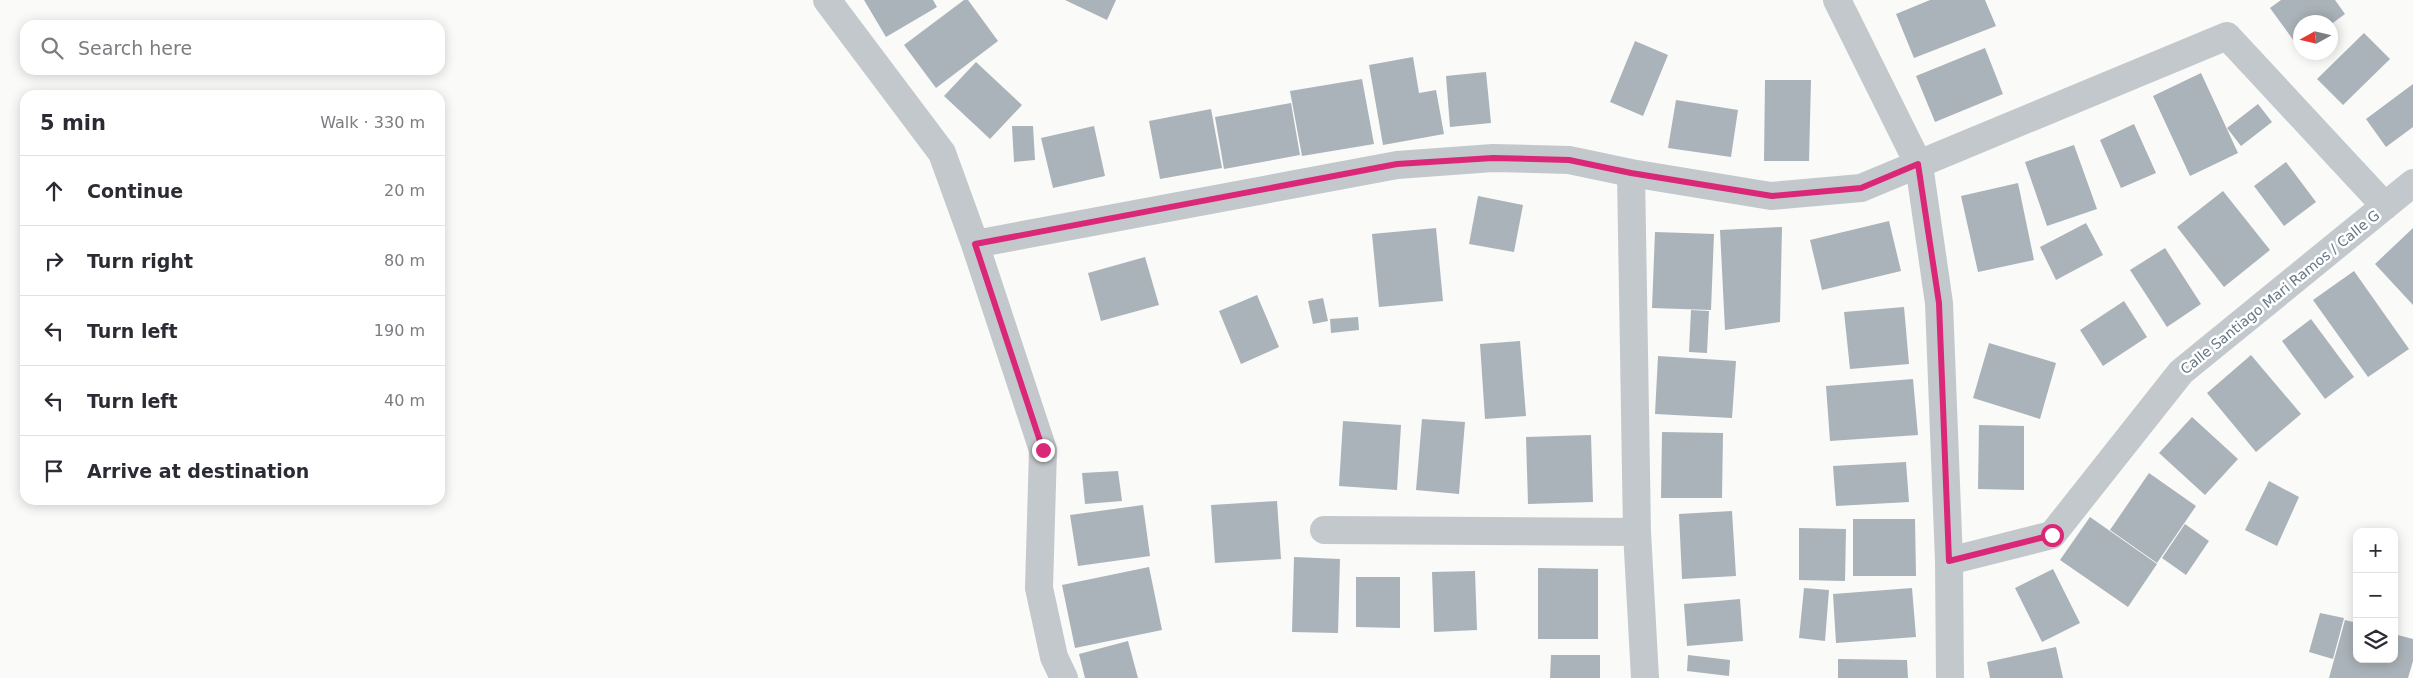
<!DOCTYPE html>
<meta charset="utf-8">
<style>
:root{--surface:#fff;--page:#f7f7f7;--text:#2b2b33;--muted:#7c7c81;--line:#e1e1e2}
body{margin:0;font-family:"DejaVu Sans",sans-serif;background:var(--page);color:var(--text)}
.controls{position:absolute;right:15px;bottom:15px;display:grid;overflow:hidden;border-radius:10px;box-shadow:0 2px 12px #0003}
.controls button{width:45px;height:45px;display:grid;place-items:center;padding:0;border:0;border-bottom:1px solid var(--line);background:var(--surface);color:var(--text);font:25px sans-serif}
.compass{position:absolute;left:2293px;top:15px;width:45px;height:45px;border-radius:50%;background:var(--surface);box-shadow:0 2px 12px #0003;rotate:262deg}
.stop{position:absolute;width:15px;height:15px;margin:-11px;border:4px solid #db2777;border-radius:50%;background:#fff}
.stop.end{background:#db2777;border-color:#fff;box-shadow:0 1px 5px #0008}
.list{margin:0;padding:0;list-style:none}
h2{display:flex;justify-content:space-between;align-items:center;height:65px;margin:0;padding:0 20px;font-size:21px}
h2 small{font-size:16px;font-weight:400;color:var(--muted)}
.list li{display:grid;grid-template-columns:32px 1fr auto;gap:15px;align-items:center;box-sizing:border-box;height:70px;padding:0 20px;border-top:1px solid var(--line)}
.list b{display:block;font-size:19px;white-space:nowrap}
.list em{font-size:16px;font-style:normal;color:var(--muted)}
.icon{flex:none;width:28px;height:28px;fill:none;stroke:currentColor;stroke-width:2;stroke-linecap:round;stroke-linejoin:round}
.map{position:relative;flex:none;width:2413px;height:678px;overflow:hidden}
.search{position:absolute;background:var(--surface);box-shadow:0 2px 12px #0003;left:20px;top:20px;width:425px;height:55px;display:flex;align-items:center;gap:12px;box-sizing:border-box;padding:0 18px;border-radius:15px;color:var(--muted);font-size:19px}
.panel{position:absolute;background:var(--surface);box-shadow:0 2px 12px #0003;left:20px;top:90px;width:425px;height:415px;border-radius:15px}
.map>svg:first-child{display:block}
.building{fill:#aab3b9}
.lines{fill:none;stroke-linecap:round;stroke-linejoin:round}
.minor{stroke:#c3c8cc;stroke-width:28}
.route{stroke:#db2777;stroke-width:6}
.labels{text-anchor:middle;stroke-width:5;stroke-linejoin:round;paint-order:stroke}
.street-label{font-size:14px;fill:#657683;stroke:#fff}
</style>
<div class="map">
<svg width="2413" height="678" viewBox="0 0 2413 678">
<rect width="100%" height="100%" fill="#fafaf8"/>
<path class="building" d="M864,0h69l4,7 -51,30z
M964,0h4l30,41 -62,47 -32,-43z
M1065,0h51l-9,20z
M1930,0h55l11,26 -82,32 -18,-44z
M2281,0h54l10,14 -15,11v-3h-30l-1,26 -29,-40z
M2364,33l26,26 -47,46 -26,-26z
M1635,41l33,14 -25,61 -33,-14z
M1985,48l18,46 -68,28 -19,-46z
M1413,57l6,36 17,-3 8,44 -61,11 -14,-80z
M976,62l46,43 -32,34 -46,-43z
M1486,72l5,51 -41,4 -4,-51z
M2201,73l37,80 -48,23 -37,-80z
M1362,79l12,65 -72,12 -12,-65z
M1765,80h46l-2,81h-45z
M2413,84v43l-27,20 -20,-28z
M1676,100l62,10 -7,47 -63,-9z
M1291,103l9,52 -76,14 -9,-52z
M2258,104l14,18 -31,24 -14,-18z
M1211,109l11,59 -62,11 -11,-58z
M2134,124l22,49 -35,15 -21,-48z
M1012,126h21l2,34 -21,2z
M1094,126l11,50 -52,12 -12,-50z
M2074,145l23,64 -50,17 -22,-64z
M2286,162l30,40 -32,24 -30,-40z
M2018,183l16,77 -56,12 -17,-76z
M2223,191l47,59 -46,37 -47,-60z
M1478,196l45,9 -9,47 -45,-8z
M1889,221l12,50 -79,19 -12,-50z
M2086,223l17,32 -47,25 -16,-33z
M1782,227l-2,95 -55,8 -5,-100z
M1436,228l7,73 -64,6 -7,-73z
M2413,228v77l-38,-41z
M1655,232l59,2 -3,76 -59,-2z
M2165,248l36,56 -34,23 -37,-57z
M1145,257l14,48 -58,16 -13,-48z
M2354,271l55,78 -41,28 -55,-77z
M1257,295l22,52 -38,17 -22,-53z
M1323,298l5,23 -15,3 -5,-23z
M2124,301l23,36 -44,29 -23,-36z
M1904,307l5,57 -59,5 -6,-57z
M1691,310l18,1 -2,42 -18,-1z
M1358,317l1,13 -28,3 -1,-14z
M2311,319l43,58 -29,22 -43,-58z
M1520,341l6,75 -41,3 -5,-75z
M1989,343l67,20 -16,56 -67,-21z
M2251,355l50,59 -45,38 -49,-59z
M1658,356l78,5 -4,57 -77,-4z
M1913,379l5,56 -88,6 -4,-55z
M2192,417l46,42 -33,36 -46,-42z
M1422,419l43,3 -6,72 -43,-4z
M1343,421l58,4 -4,65 -58,-4z
M1979,425l45,1v64l-46,-1z
M1662,432l61,1 -1,65h-61z
M1591,435l2,67 -65,2 -2,-67z
M1906,462l3,40 -73,4 -3,-40z
M1118,471l4,30 -37,3 -3,-31z
M2149,473l47,33 -39,57 -47,-33z
M2269,481l30,16 -22,49 -32,-16z
M1277,501l4,58 -66,4 -4,-58z
M1143,505l7,51 -72,10 -8,-51z
M1732,511l4,65 -54,3 -3,-65z
M2090,517l67,47 -29,43 -68,-47z
M1853,519h62l1,57h-63z
M2185,524l24,17 -23,34 -24,-17z
M1799,528l47,1 -1,52 -46,-1z
M1294,557l46,2 -2,74 -46,-1z
M1149,567l13,63 -87,18 -13,-63z
M1538,568l60,1v70h-60z
M2053,569l27,54 -38,19 -27,-54z
M1475,571l2,59 -43,2 -2,-60z
M1356,577h44v51l-44,-1z
M1804,588l25,2 -4,51 -26,-3z
M1912,588l4,49 -80,6 -3,-49z
M1740,599l3,42 -56,5 -3,-42z
M2320,613l24,5 -11,41 -24,-7z
M2345,620l12,3v36h37v-25l19,5v22l-5,17h-79z
M1128,641l10,37h-53l-6,-24z
M2056,647l7,31h-73l-3,-16z
M1551,655h49v23h-50z
M1688,655l42,5 -1,16 -42,-5z
M1838,659l69,1 1,18h-70z"/>
<g class="lines">
<path class="minor" d="M827,0l115,153 33,91 68,206 -4,138 15,69 10,21
M1837,0l82,165 20,138 10,258 1,117
M1631,173l6,359 8,146
M975,244l422,-79 96,-7 76,2 62,13 140,23 90,-8 366,-152 158,170
M1324,530l313,2
M1949,561l103,-26 129,-163 232,-189"/>
</g>
<g class="lines">
<path class="route" d="M1043,450l-68,-206 422,-80 96,-6 76,2 62,13 141,23 89,-8 57,-24 21,139 10,258 103,-26"/>
</g>
<g class="labels">
<g class="street-label">
<text transform="translate(2280 292) rotate(-39)" y="5">Calle Santiago Mari Ramos / Calle G</text>
</g>
</g>
</svg>
<div class="controls">
<button>+</button>
<button>−</button>
<button><svg class="icon" aria-label="layers" viewBox="0 0 24 24"><path d="M12 4l9 5-9 5-9-5zM3 14l9 5 9-5"/></svg></button>
</div>
<svg class="compass" viewBox="-18 -18 36 36"><path d="M0-13l5 13h-10z" fill="#e53935"/><path d="M0 13l5-13h-10z" fill="#7c7c81"/></svg>
<div class="stop" style="left:2052px;top:535px"></div>
<div class="stop end" style="left:1043px;top:450px"></div>
<div class="search"><svg class="icon" aria-label="search" viewBox="0 0 24 24"><circle cx="10" cy="10" r="6"/><path d="M15 15l6 6"/></svg>Search here</div>
<section class="panel">
<h2>5 min<small>Walk · 330 m</small></h2>
<ul class="list">
<li><svg class="icon" aria-label="ahead" viewBox="0 0 24 24"><path d="M12 20V5M6 11l6-6 6 6"/></svg><div><b>Continue</b></div><em>20 m</em></li>
<li><svg class="icon" aria-label="right" viewBox="0 0 24 24"><path d="M7 20v-9h11M14 6l5 5-5 5"/></svg><div><b>Turn right</b></div><em>80 m</em></li>
<li><svg class="icon" aria-label="left" viewBox="0 0 24 24"><path d="M17 20v-9H6M10 6l-5 5 5 5"/></svg><div><b>Turn left</b></div><em>190 m</em></li>
<li><svg class="icon" aria-label="left" viewBox="0 0 24 24"><path d="M17 20v-9H6M10 6l-5 5 5 5"/></svg><div><b>Turn left</b></div><em>40 m</em></li>
<li><svg class="icon" aria-label="arrive" viewBox="0 0 24 24"><path d="M6 21V4h12l-3 4 3 4H6"/></svg><div><b>Arrive at destination</b></div></li>
</ul>
</section>
</div>
